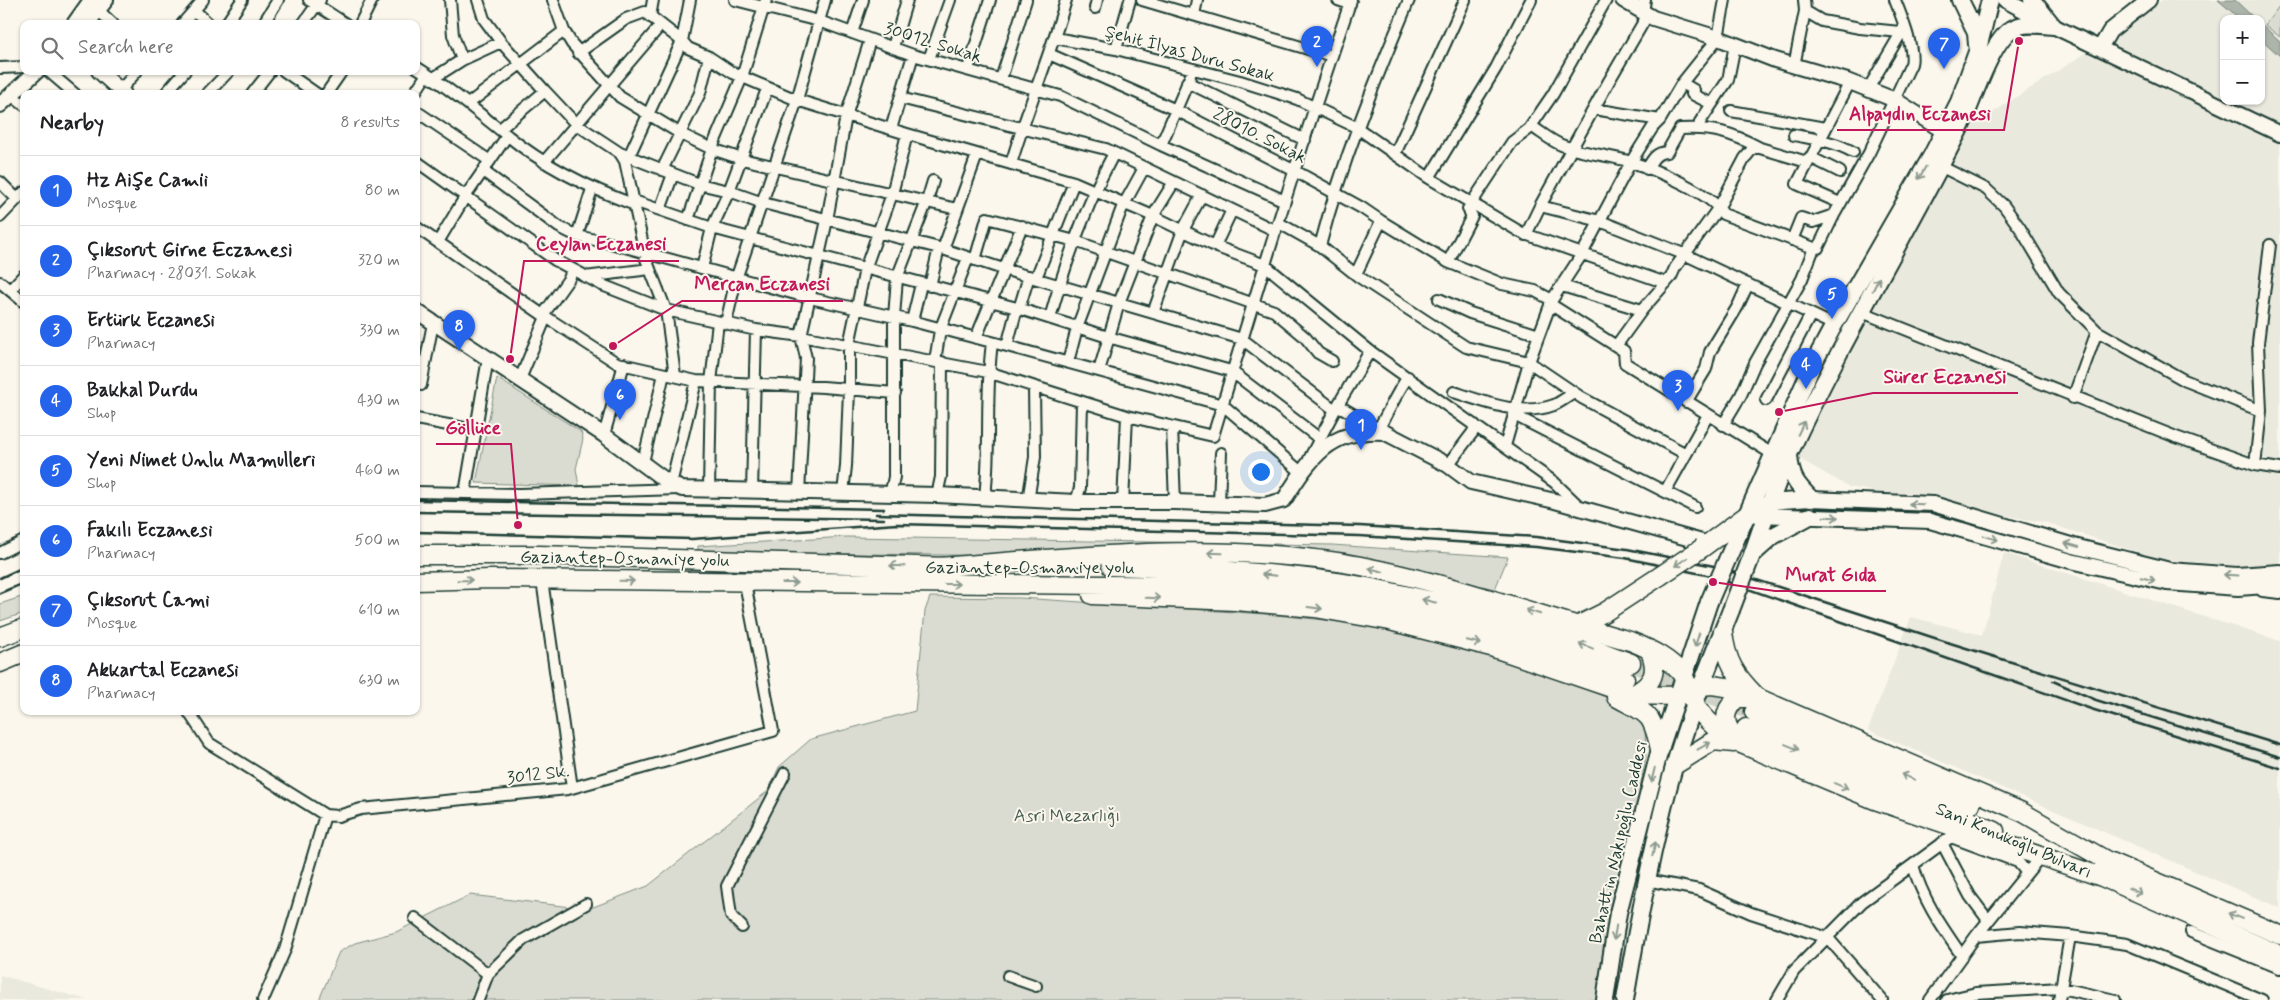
<!DOCTYPE html>
<meta charset="utf-8">
<style>
:root{--surface:#fff;--page:#f6f6f6;--text:#202124;--muted:#757577;--line:#e0e0e0;--accent:#2563eb}
body{margin:0;font-family:Mynerve,sans-serif;background:var(--page);color:var(--text)}
.controls{position:absolute;right:15px;top:15px;display:grid;overflow:hidden;border-radius:10px;box-shadow:0 1px 4px #0004}
.controls button{width:45px;height:45px;display:grid;place-items:center;padding:0;border:0;border-bottom:1px solid var(--line);background:var(--surface);color:var(--text);font:25px sans-serif}
.you{position:absolute;left:1260px;top:471px;width:18px;height:18px;margin:-12px;border:4px solid #fff;border-radius:50%;background:#1a73e8;box-shadow:0 0 0 8px #1a73e833}
.badge{display:grid;place-items:center;width:32px;height:32px;border-radius:50%;background:var(--accent);color:#fff;font-size:16px;font-weight:700}
.pin{position:absolute;translate:-50% -41px;filter:drop-shadow(0 1px 2px #0008)}
.pin::after{content:'';position:absolute;top:26px;width:18px;height:15px;background:inherit;clip-path:polygon(0 0,100% 0,50% 100%)}
.list{margin:0;padding:0;list-style:none}
h2{display:flex;justify-content:space-between;align-items:center;height:65px;margin:0;padding:0 20px;font-size:21px}
h2 small{font-size:16px;font-weight:400;color:var(--muted)}
.list li{display:grid;grid-template-columns:32px 1fr auto;gap:15px;align-items:center;box-sizing:border-box;height:70px;padding:0 20px;border-top:1px solid var(--line)}
.list b{display:block;font-size:19px;white-space:nowrap}
.list p{margin:0;font-size:16px;white-space:nowrap;color:var(--muted)}
.list em{font-size:16px;font-style:normal;color:var(--muted)}
.icon{flex:none;width:28px;height:28px;fill:none;stroke:currentColor;stroke-width:2;stroke-linecap:round;stroke-linejoin:round}
.map{position:relative;flex:none;width:2280px;height:1000px;overflow:hidden}
.search{position:absolute;background:var(--surface);box-shadow:0 1px 4px #0004;left:20px;top:20px;width:400px;height:55px;display:flex;align-items:center;gap:12px;box-sizing:border-box;padding:0 18px;border-radius:10px;color:var(--muted);font-size:19px}
.panel{position:absolute;background:var(--surface);box-shadow:0 1px 4px #0004;left:20px;top:90px;width:400px;height:625px;border-radius:10px}
.map>svg:first-child{display:block}
.built{fill:#eae9de;fill-rule:evenodd}
.green{fill:#dbdcd1;stroke:#7d8c82}
.water{fill:#adb4aa;stroke:#74847b}
.lines{fill:none;stroke-linecap:round;stroke-linejoin:round}
.highway-tunnel{stroke:#cfd2c7;stroke-width:18;stroke-dasharray:18 9;stroke-linecap:butt}
.street-casing{stroke:#1f3d34;stroke-width:14}
.secondary-casing{stroke:#1f3d34;stroke-width:18}
.primary-casing{stroke:#1f3d34;stroke-width:20}
.highway-casing{stroke:#1f3d34;stroke-width:21}
.street{stroke:#fbf7ec;stroke-width:10}
.secondary{stroke:#fbf7ec;stroke-width:14}
.primary{stroke:#fbf7ec;stroke-width:16}
.highway{stroke:#fbf7ec;stroke-width:18}
.rail{stroke:#1f3d34;stroke-width:2.5}
.primary-bridge-casing{stroke:#1f3d34;stroke-width:20;stroke-linecap:butt}
.highway-bridge-casing{stroke:#1f3d34;stroke-width:21;stroke-linecap:butt}
.primary-bridge{stroke:#fbf7ec;stroke-width:16}
.highway-bridge{stroke:#fbf7ec;stroke-width:18}
.oneway{stroke:#8d9a90}
.labels{text-anchor:middle;stroke-width:4;stroke-linejoin:round;paint-order:stroke}
.street-label{font-size:18px;fill:#1f3d34;stroke:#fbf7ec}
.park-label{font-size:18px;fill:#455d53;stroke:#fbf7ec}
.leader{fill:none;stroke:#c2185b;stroke-width:2}
.callout-dot{fill:#c2185b;stroke:#fbf7ec;stroke-width:2}
.callout-label{font-size:19px;text-anchor:middle;font-weight:bold;fill:#c2185b;stroke:#fbf7ec;stroke-width:4;stroke-linejoin:round;paint-order:stroke}
</style>
<div class="map">
<svg width="2280" height="1000" viewBox="0 0 2280 1000">
<rect width="100%" height="100%" fill="#fbf7ec"/>
<filter id="ink" filterUnits="userSpaceOnUse"><feTurbulence type="fractalNoise" baseFrequency=".02" numOctaves="2"/><feDisplacementMap in="SourceGraphic" scale="10" xChannelSelector="R" yChannelSelector="G"/><feConvolveMatrix kernelMatrix="1 2 1 2 8 2 1 2 1" color-interpolation-filters="sRGB"/></filter>
<g filter="url(#ink)">
<path class="built" d="M2162,0h118v597l-11,-28 -110,-10 -112,-36 -198,-36 -51,-29 161,-324 158,-101zM2224,19h37v82h-37z
M2004,553l276,88v267l-412,-178 43,-113 71,18z
M0,975l87,25h-87z"/>
<path class="green" d="M2280,5v32l-15,-12z
M497,378l84,54 2,7 -7,30 3,17 -103,-3z
M847,537l485,8 176,12 -13,32 -137,-29 -660,-8v-6z
M24,596v17l-24,8v-17z
M930,597l90,1 245,16 90,9 135,28 136,54 16,13 3,9 1,30 -45,243h-1282l20,-48 16,-9 41,-11 74,-37 118,14 60,-23 120,-95 11,-24 32,-28 104,-28 10,-100z"/>
<path class="water" d="M2218,0h17l20,19h-15z
M2261,24l19,17v15l-19,-17z"/>
<g class="lines">
<path class="highway-tunnel" d="M1631,663l123,49"/>
<defs>
<path id="street" d="M309,0l37,24
M450,0l3,35 9,25
M478,0l6,19 17,23 44,49 31,33 44,29 5,8 21,98 20,51 9,65
M553,0l11,31 8,13 48,53 61,37 31,15 30,10 215,50
M690,0l-8,41 6,7 21,9 24,16 64,27 110,34 167,48 79,34 64,31 48,18 105,86 184,131 27,26
M735,0l84,21 94,34 147,41 101,49 124,56
M1142,0l190,56
M1338,0l12,4
M1095,8l2,-8
M98,10l15,14
M195,11l14,13
M1805,11l17,10 38,7 40,4
M1643,12l2,-12
M1194,15l3,-15
M1647,16l-38,65 -69,125 60,15 86,34 148,70
M650,17l3,-17
M182,24l21,-24
M226,24l16,-24
M263,24l15,-24
M303,24l17,-24
M360,24l12,-24
M852,33l11,-33
M1055,38l61,11 124,32 57,18 59,28 73,51 93,55 144,50
M893,47l14,-47
M1116,49l14,-49
M578,53l48,-34 19,-7 37,29 -53,115
M1049,54l127,56 119,61 67,37 19,13 67,41
M929,59l21,-59
M1794,66l11,-55 -1,-11
M416,67c33,20 62,46 92,69 38,31 81,52 127,69
M0,68l24,-1
M968,69l22,-69
M48,71l27,23
M284,71l33,23
M432,79l30,-19 39,-18
M1001,79l25,-79
M1187,82l118,58
M1682,83l12,7 -2,4 20,10
M1868,89l36,-61
M117,94l20,-23
M165,94l20,-23
M207,94l22,-23
M252,94l18,-23
M326,94l16,-23
M414,94l13,-20
M11,95l13,10
M900,98l206,51 170,82
M468,104l96,-73
M1594,109l66,11
M416,111l74,50
M1731,111l94,17
M1531,126c10,6 21,16 33,20 21,8 45,9 67,16 23,7 81,31 92,52l91,34
M1699,128l1,-6 28,-42 7,-35
M500,129l45,-38
M891,129l22,-74
M1794,135c20,4 40,6 59,17
M1161,145l29,-68
M620,153l79,31 30,7 34,12 180,46 60,20 239,70 93,71 35,-59
M1395,154l70,-154
M1810,157l30,15
M416,161l139,99 47,25 64,25 90,20 45,6 187,36 139,44 86,20c44,-146 88,-292 138,-436
M544,162l116,-136
M1011,164c16,-55 39,-108 55,-164
M1940,166l46,23 18,17 16,22 39,65 38,38 87,49 77,31
M1647,169c5,-9 9,-17 20,-17l13,-23c33,-2 52,4 80,19
M662,170l38,-77 9,-36
M483,171l76,56 18,9 15,-47
M1429,178l67,-110 35,-68
M0,182l17,17
M634,201l78,27 305,80 91,29 123,34 89,68
M1840,203l-43,-19 53,-102
M660,210l13,-36
M0,217l24,-25
M688,220l26,-77 28,-66 24,-77
M1279,223l41,23 39,31 107,70 63,15 53,36 104,56
M416,227l127,88 74,48 79,18 127,6 72,6
M1526,235l14,-29
M577,236l37,8 196,54 102,23 95,25 216,59 78,67
M1792,240l9,-22 12,4 21,-7
M438,242l27,-45 42,-61
M1215,246l17,-36
M1320,246c22,-85 55,-165 89,-246
M943,249l34,-94
M975,260l12,-42 88,23 199,70 31,26 13,16 14,8
M702,268l10,-40 17,-37 38,-102
M1356,274l25,-53
M585,277l65,-8
M1036,278l38,-96
M0,282l24,20
M930,286l9,-38
M1562,286l80,24
M10,290l14,-15
M1439,299l31,14 69,22
M1552,300l-17,-9 -33,-7 -54,-22 24,-46 -4,-7 3,-5 41,-62 17,-13 24,-35 53,-94
M1550,304l74,47 1,12 149,92
M1019,309l10,-33
M1862,312l314,125 79,28 25,4
M1153,313l30,-83 19,-35
M543,315l27,-38 1,-8
M1050,318c16,-57 36,-113 64,-165
M912,321l9,-37
M726,323l10,-44 61,-179 28,-100
M976,338l46,-112
M1007,346l10,-38
M1616,346l26,-36 29,-33 4,-9 44,-61 26,-49 8,-10h7l47,14
M935,361l5,-31 28,-72
M1068,362l9,-34 45,-120 22,-40
M1099,371l20,-68 34,-87 21,-34
M520,379l26,-62
M421,385l12,-62
M1454,392c30,10 68,25 100,13 7,-3 13,-8 20,-12
M2073,398l24,-67
M1766,400l45,-86
M1686,402l20,-33 4,-17 28,-46 10,-22
M1514,415l181,92
M416,419l59,11
M1723,425l18,-30 14,-32 47,-84 12,-31h4l16,-33 35,-62 42,-89c4,-14 -10,-49 -16,-64
M1172,427l3,75
M1378,429c11,-17 18,-36 30,-52
M604,435l20,-71
M1505,446l24,-84 23,-62 30,-46 49,-92 22,-35 7,-7 22,-37 36,-45 7,-38
M1309,459l26,-49 6,-3 42,25
M643,462l21,-88
M1448,465l25,-33 2,-7
M2255,465l6,-54 -3,-68 12,-98
M671,484l25,-103
M709,490l2,-108 7,-60
M1666,490l42,-75
M416,492l104,2 159,-5
M752,492l4,-162
M465,493l23,-135
M799,493l7,-135 -5,-22 26,-116 19,-104 24,-76
M843,493l3,-27 3,-76v-45l16,-76 27,-75 15,-60
M890,495l4,-18v-160l3,-39 30,-77 6,-20
M937,495l4,-18 1,-115
M985,497c6,-51 0,-103 7,-154
M1028,501l7,-44 -1,-69
M1076,502l4,-14 2,-86
M1123,503l4,-87
M1219,503l2,-50
M0,553l24,-12
M542,580l30,208
M2262,591l18,2
M188,711l21,32 116,72 13,1 23,-7 207,-20 205,-58 -28,-148
M1942,843l28,53 18,24
M1913,865c9,34 29,62 49,91
M1646,880l53,10 52,23 77,25 54,62
M415,918l73,56
M742,927l-11,-11 -4,-30 58,-113
M2191,932l89,36
M1976,936l44,-4 50,4 57,8 135,56
M1008,976l28,10
M263,1000l22,-50 40,-135
M478,1000l10,-26 35,-34 63,-36
M1777,1000l17,-29 68,-69 89,-65 67,25 9,11
M1930,1000l46,-64 64,-79
M1947,1000l29,-7 85,-5 54,12
M2059,1000l11,-64"/>
<path id="secondary" d="M1623,0l30,18 65,20 57,22 72,21 48,19 50,32
M2005,0l48,26 227,108
M74,24l17,-24
M87,24l19,-24
M2100,48l10,-17 39,-31
M99,71l25,23
M0,105l37,-34
M416,311l188,124 65,48 13,6 255,6 139,7h99l90,3 19,-5c26,-41 45,-72 100,-68l64,33 23,17 84,19 154,43
M1761,506l9,-4 41,-3 122,5 141,42 96,24 67,5 43,-3
M1756,515l174,6 141,40 96,22 71,5 42,-3"/>
<path id="primary" d="M1960,0l16,33 1,12
M2032,0l21,26
M1789,456c2,22 7,28 22,43
M1754,553l19,-17 37,-20
M1752,555c12,-34 23,-70 38,-103 51,-111 115,-215 170,-324 12,-24 30,-86 52,-99 11,-7 29,-4 41,-3
M1727,560l85,-194 22,-41 98,-170 27,-53 19,-53 12,-49
M1605,1000l13,-87 42,-164 49,-147
M1625,1000c12,-72 25,-144 44,-215 16,-60 39,-118 62,-175"/>
<path id="highway" d="M1702,548l45,-33
M416,555h123l411,12
M1111,566c93,3 189,6 280,26 82,17 162,41 240,71
M939,567c139,-10 283,-27 422,-1 92,18 179,50 269,75 20,8 41,18 54,36 4,7 6,17 10,25 10,19 27,31 45,41l136,57 230,78
M416,581l75,-2 713,7c61,5 121,9 182,19 82,13 163,41 239,74
M1092,595l144,6 79,7 75,13 101,26 141,48 46,1 23,-10 11,-1 14,2 32,11 264,114 89,51
M1577,626l28,-14 55,-36
M1723,632c3,29 12,43 33,64
M0,637l24,-9
M0,663l24,-10
M1632,695c22,-11 27,-24 17,-46
M1616,697c32,18 35,13 44,52
M1754,712l217,92
M1746,728l249,103
M1737,742c-12,-17 -17,-28 0,-44h18
M1675,765l38,-24 21,2
M2101,858l179,77
M2095,874l185,81"/>
</defs>
<use href="#street" class="street-casing"/>
<use href="#secondary" class="secondary-casing"/>
<use href="#primary" class="primary-casing"/>
<use href="#highway" class="highway-casing"/>
<use href="#street" class="street"/>
<use href="#secondary" class="secondary"/>
<use href="#primary" class="primary"/>
<use href="#highway" class="highway"/>
<path class="rail" d="M416,500l468,9
M416,512l468,7
M876,514l484,12 177,11 90,12 87,17 236,77 330,102
M416,532l276,7 205,-15 462,12 177,11 89,11 86,18 380,133 189,59
M0,578l24,-11
M0,593l24,-10
M2053,681l43,19 184,57"/>
<defs>
<path id="primary-bridge" d="M1709,602l18,-42
M1731,610l21,-55"/>
<path id="highway-bridge" d="M1660,576l42,-28"/>
</defs>
<use href="#primary-bridge" class="primary-bridge-casing"/>
<use href="#highway-bridge" class="highway-bridge-casing"/>
<use href="#primary-bridge" class="primary-bridge"/>
<use href="#highway-bridge" class="highway-bridge"/>
</g>
<defs><path id="oneway-shaft" d="M-6 0H5M1.5-3L5.5 0L1.5 3" fill="none" stroke-width="1.6" stroke-linecap="round" stroke-linejoin="round" transform="scale(1.25)"/></defs>
<g class="oneway">
<use href="#oneway-shaft" transform="translate(1922 173) rotate(120)"/>
<use href="#oneway-shaft" transform="translate(1876 284) rotate(-63)"/>
<use href="#oneway-shaft" transform="translate(1801 428) rotate(-64)"/>
<use href="#oneway-shaft" transform="translate(1916 504) rotate(-178)"/>
<use href="#oneway-shaft" transform="translate(1831 517) rotate(2)"/>
<use href="#oneway-shaft" transform="translate(1991 538) rotate(16)"/>
<use href="#oneway-shaft" transform="translate(2072 545) rotate(-164)"/>
<use href="#oneway-shaft" transform="translate(1215 553) rotate(-178)"/>
<use href="#oneway-shaft" transform="translate(1681 562) rotate(147)"/>
<use href="#oneway-shaft" transform="translate(897 566) rotate(-178)"/>
<use href="#oneway-shaft" transform="translate(1376 570) rotate(-167)"/>
<use href="#oneway-shaft" transform="translate(1269 575) rotate(-175)"/>
<use href="#oneway-shaft" transform="translate(2231 575) rotate(-177)"/>
<use href="#oneway-shaft" transform="translate(2148 579) rotate(13)"/>
<use href="#oneway-shaft" transform="translate(465 580) rotate(-1)"/>
<use href="#oneway-shaft" transform="translate(627 581) rotate(1)"/>
<use href="#oneway-shaft" transform="translate(790 583)"/>
<use href="#oneway-shaft" transform="translate(952 584)"/>
<use href="#oneway-shaft" transform="translate(1153 598) rotate(2)"/>
<use href="#oneway-shaft" transform="translate(1429 601) rotate(-166)"/>
<use href="#oneway-shaft" transform="translate(1315 608) rotate(7)"/>
<use href="#oneway-shaft" transform="translate(1533 612) rotate(-162)"/>
<use href="#oneway-shaft" transform="translate(1697 640) rotate(108)"/>
<use href="#oneway-shaft" transform="translate(1474 642) rotate(14)"/>
<use href="#oneway-shaft" transform="translate(1586 646) rotate(-159)"/>
<use href="#oneway-shaft" transform="translate(1704 746) rotate(-29)"/>
<use href="#oneway-shaft" transform="translate(1792 747) rotate(22)"/>
<use href="#oneway-shaft" transform="translate(1653 775) rotate(104)"/>
<use href="#oneway-shaft" transform="translate(1908 777) rotate(-157)"/>
<use href="#oneway-shaft" transform="translate(1841 786) rotate(22)"/>
<use href="#oneway-shaft" transform="translate(1654 849) rotate(-77)"/>
<use href="#oneway-shaft" transform="translate(2135 891) rotate(24)"/>
<use href="#oneway-shaft" transform="translate(2235 916) rotate(-157)"/>
<use href="#oneway-shaft" transform="translate(1615 933) rotate(99)"/>
</g>
</g>
<g class="labels">
<g class="street-label">
<text transform="translate(933 42) rotate(17)" y="6">30012. Sokak</text>
<text transform="translate(1190 53) rotate(15)" y="6">Şehit İlyas Duru Sokak</text>
<text transform="translate(1260 135) rotate(27)" y="6">28010. Sokak</text>
<text transform="translate(625 558) rotate(1)" y="6">Gaziantep-Osmaniye yolu</text>
<text x="1030" y="573">Gaziantep-Osmaniye yolu</text>
<text transform="translate(538 774) rotate(-7)" y="6">3012 Sk.</text>
<text transform="translate(2014 840) rotate(23)" y="6">Sani Konukoğlu Bulvarı</text>
<text transform="translate(1618 842) rotate(-77)" y="6">Bahattin Nakıpoğlu Caddesi</text>
</g>
<g class="park-label">
<text x="1067" y="821">Asri Mezarlığı</text>
</g>
</g>
<path class="leader" d="M2019 41L2004 130H1837M510 359L524 261H679M613 346L682 301H843M1779 412L1873 393H2018M518 525L511 444H436M1713 582L1775 591H1886"/>
<g class="callout-dot">
<circle cx="2019" cy="41" r="5"/>
<circle cx="510" cy="359" r="5"/>
<circle cx="613" cy="346" r="5"/>
<circle cx="1779" cy="412" r="5"/>
<circle cx="518" cy="525" r="5"/>
<circle cx="1713" cy="582" r="5"/>
</g>
<g class="callout-label">
<text x="1920" y="120">Alpaydın Eczanesi</text>
<text x="601" y="250">Ceylan Eczanesi</text>
<text x="762" y="290">Mercan Eczanesi</text>
<text x="1945" y="383">Sürer Eczanesi</text>
<text x="473" y="434">Göllüce</text>
<text x="1831" y="581">Murat Gıda</text>
</g>
</svg>
<div class="controls">
<button>+</button>
<button>−</button>
</div>
<div class="you"></div>
<div class="pin badge" style="left:1361px;top:450px">1</div>
<div class="pin badge" style="left:1317px;top:67px">2</div>
<div class="pin badge" style="left:1678px;top:411px">3</div>
<div class="pin badge" style="left:1806px;top:389px">4</div>
<div class="pin badge" style="left:1832px;top:319px">5</div>
<div class="pin badge" style="left:620px;top:420px">6</div>
<div class="pin badge" style="left:1944px;top:69px">7</div>
<div class="pin badge" style="left:459px;top:351px">8</div>
<div class="search"><svg class="icon" aria-label="search" viewBox="0 0 24 24"><circle cx="10" cy="10" r="6"/><path d="M15 15l6 6"/></svg>Search here</div>
<section class="panel">
<h2>Nearby<small>8 results</small></h2>
<ul class="list">
<li><span class="badge">1</span><div><b>Hz Aişe Camii</b><p>Mosque</p></div><em>80 m</em></li>
<li><span class="badge">2</span><div><b>Çıksorut Girne Eczanesi</b><p>Pharmacy · 28031. Sokak</p></div><em>320 m</em></li>
<li><span class="badge">3</span><div><b>Ertürk Eczanesi</b><p>Pharmacy</p></div><em>330 m</em></li>
<li><span class="badge">4</span><div><b>Bakkal Durdu</b><p>Shop</p></div><em>430 m</em></li>
<li><span class="badge">5</span><div><b>Yeni Nimet Unlu Mamulleri</b><p>Shop</p></div><em>460 m</em></li>
<li><span class="badge">6</span><div><b>Fakılı Eczanesi</b><p>Pharmacy</p></div><em>500 m</em></li>
<li><span class="badge">7</span><div><b>Çıksorut Cami</b><p>Mosque</p></div><em>610 m</em></li>
<li><span class="badge">8</span><div><b>Akkartal Eczanesi</b><p>Pharmacy</p></div><em>630 m</em></li>
</ul>
</section>
</div>
